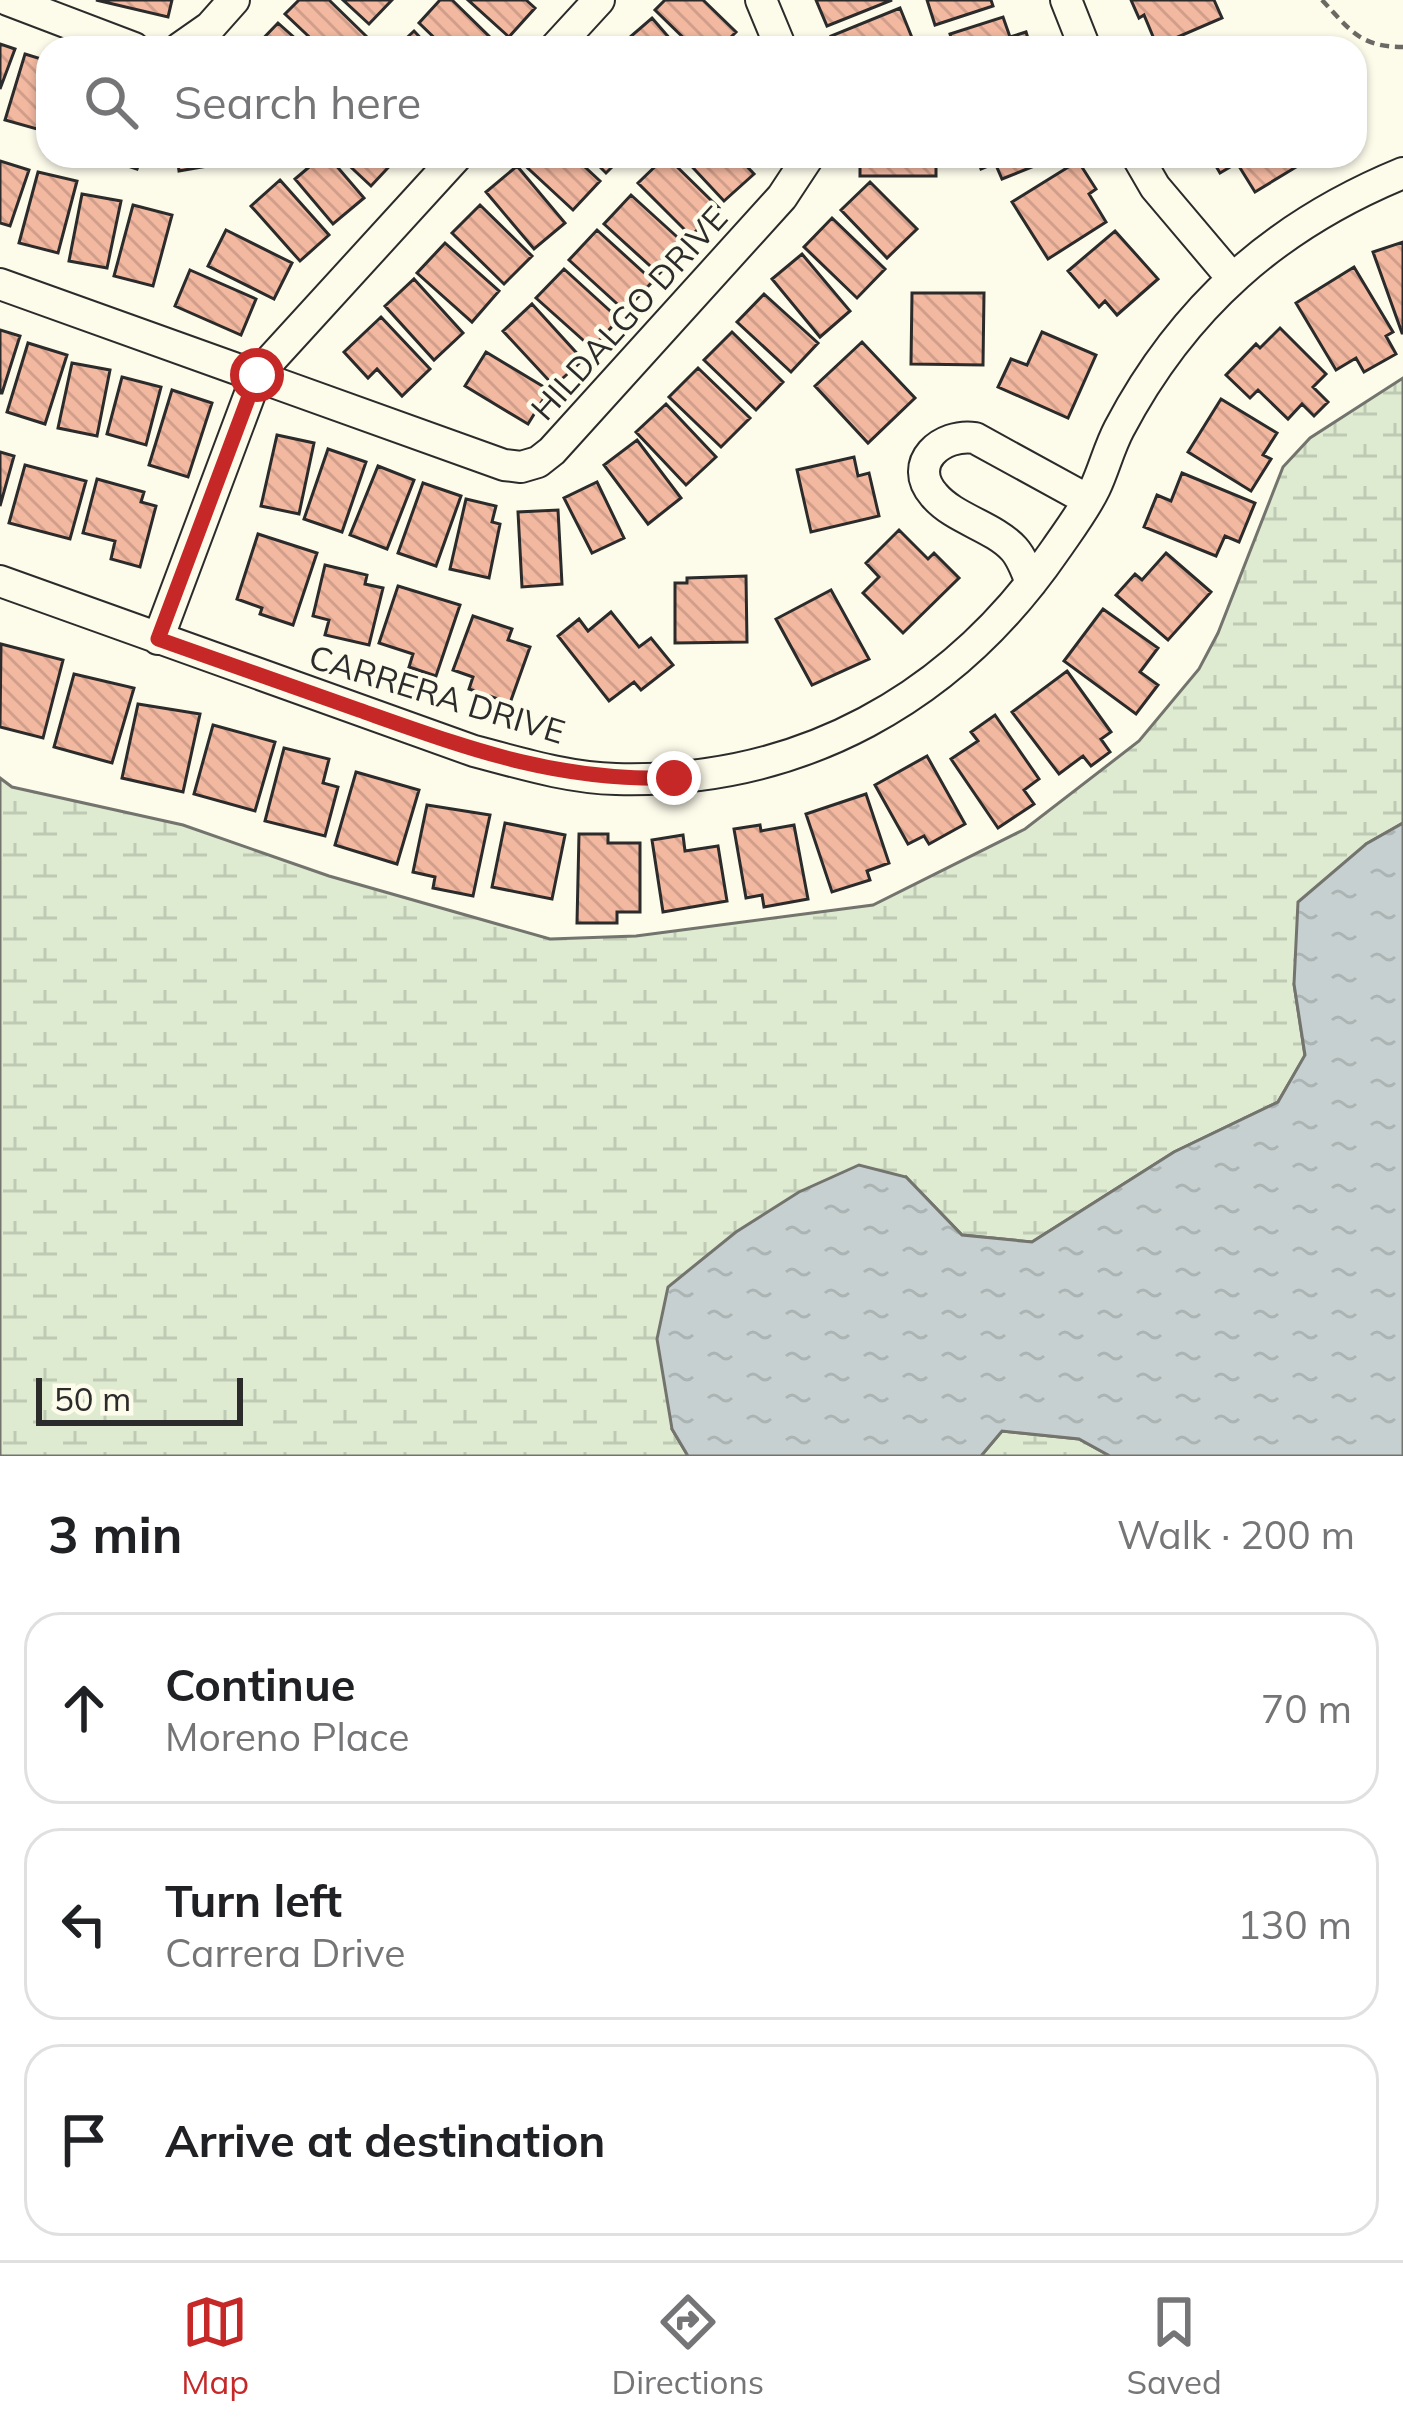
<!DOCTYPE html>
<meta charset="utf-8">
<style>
:root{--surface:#fff;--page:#f2f2f2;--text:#202124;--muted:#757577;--line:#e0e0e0;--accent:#c62828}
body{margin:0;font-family:Mulish,sans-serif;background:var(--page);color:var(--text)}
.scale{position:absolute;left:36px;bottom:30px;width:207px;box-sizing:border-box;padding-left:12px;border:6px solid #2b2b2b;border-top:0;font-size:33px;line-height:42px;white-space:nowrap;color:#2b2b2b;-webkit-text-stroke:9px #fdfbea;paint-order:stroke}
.stop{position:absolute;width:36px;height:36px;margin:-27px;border:9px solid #c62828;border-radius:50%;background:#fff}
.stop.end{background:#c62828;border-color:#fff;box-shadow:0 3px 12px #0008}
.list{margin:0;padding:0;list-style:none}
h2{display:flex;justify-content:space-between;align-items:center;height:156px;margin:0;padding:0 48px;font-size:51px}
h2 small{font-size:39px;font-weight:400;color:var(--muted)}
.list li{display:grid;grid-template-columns:78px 1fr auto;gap:36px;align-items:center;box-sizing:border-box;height:192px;margin:0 24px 24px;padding:0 24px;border:3px solid var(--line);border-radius:36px}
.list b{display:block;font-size:45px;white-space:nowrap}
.list p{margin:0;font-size:39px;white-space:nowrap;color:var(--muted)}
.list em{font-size:39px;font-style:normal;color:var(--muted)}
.icon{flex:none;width:66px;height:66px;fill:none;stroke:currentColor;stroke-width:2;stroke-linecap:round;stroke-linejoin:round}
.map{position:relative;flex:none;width:1403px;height:1456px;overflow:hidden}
.search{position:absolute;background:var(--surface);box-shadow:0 3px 9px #0004;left:36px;right:36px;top:36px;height:132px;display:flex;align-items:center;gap:30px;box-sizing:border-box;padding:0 42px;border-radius:36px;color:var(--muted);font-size:45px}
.sheet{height:804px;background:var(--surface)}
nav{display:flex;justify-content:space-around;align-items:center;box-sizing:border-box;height:168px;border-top:3px solid var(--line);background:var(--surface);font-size:33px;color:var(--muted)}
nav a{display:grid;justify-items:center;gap:6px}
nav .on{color:var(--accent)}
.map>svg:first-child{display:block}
.wetland{fill:url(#wetland-marsh);stroke:#74746e;stroke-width:3}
.water{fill:url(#water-ripples);stroke:#74746e;stroke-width:3}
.building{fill:url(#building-back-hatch);stroke:#2b2b2b;stroke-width:3}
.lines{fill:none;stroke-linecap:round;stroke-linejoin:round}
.minor-casing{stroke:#2b2b2b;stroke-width:34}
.path{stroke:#6a6964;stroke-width:4.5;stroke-dasharray:9 6;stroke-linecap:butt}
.minor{stroke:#fdfbea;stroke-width:30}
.route{stroke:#c62828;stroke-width:15}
.labels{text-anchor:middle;stroke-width:9;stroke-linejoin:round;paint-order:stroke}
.street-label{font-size:33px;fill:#2b2b2b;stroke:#fdfbea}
</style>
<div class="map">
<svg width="1403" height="1456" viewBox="0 0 1403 1456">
<defs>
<pattern id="wetland-marsh" width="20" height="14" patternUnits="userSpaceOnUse" patternTransform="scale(3)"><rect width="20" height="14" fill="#deebd1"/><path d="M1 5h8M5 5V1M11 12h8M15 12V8" fill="none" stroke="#bfcab4"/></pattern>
<pattern id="water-ripples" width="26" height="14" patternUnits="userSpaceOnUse" patternTransform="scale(3)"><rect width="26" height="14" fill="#c7d0d0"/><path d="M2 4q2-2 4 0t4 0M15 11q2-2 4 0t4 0" fill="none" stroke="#abb3b3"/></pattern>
<pattern id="building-back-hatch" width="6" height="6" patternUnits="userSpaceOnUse" patternTransform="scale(3)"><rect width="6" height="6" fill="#f2b8a0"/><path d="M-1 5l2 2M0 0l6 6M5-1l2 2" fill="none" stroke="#d09e8a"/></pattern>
</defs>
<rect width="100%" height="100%" fill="#fdfbea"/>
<path class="wetland" d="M1403,378v445l-37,21 -72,140 11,72 -27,46 -104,50 -142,90 -70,-7 -56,-58 -234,252 16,27h-688v-678l12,9 171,38 146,51 221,63 86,-3 237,-31 152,-76 114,-88 60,-72 19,-36 65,-166 27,-29z
M1002,1431l77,8 31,17h-129z"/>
<path class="water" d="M1403,823v633h-293l-31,-17 -77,-8 -21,25h-293l-16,-27 -15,-90 11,-52 68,-55 63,-40 60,-27 47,12 56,58 70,7 142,-90 104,-50 27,-47 -11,-71 4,-82 68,-58z"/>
<path class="building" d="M96,0h76l-4,17z
M299,0h30l37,36 -11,12h-34l-36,-34z
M343,0h49l-23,24z
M440,0h12l47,46 -54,2 -26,-25z
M468,0h58l9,8 -26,29z
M665,0h38l33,32 -16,16h-26l-39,-38z
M816,0h76l-65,26z
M927,0h64l2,6 -58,19z
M1131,0h83l8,18 -65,28 -13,-31 -5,3z
M900,8l15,37 -79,3 -5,-12z
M1003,17l7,20 16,-5 5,16h-77l-4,-14z
M652,18l26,30h-53l-3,-4z
M278,23l28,25h-52z
M414,31l16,17h-34z
M0,44l15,5 -15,40z
M25,54l23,7v56l-4,14 -39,-11z
M98,156h44l-5,13z
M177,156h41l1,8 -40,7z
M322,156h6l36,42 -31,26 -38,-45z
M339,156h60l-28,30z
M523,156h50l27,25 -27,29 -54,-50z
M589,156h34l-17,17z
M666,156l53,52 -28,28 -53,-53z
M682,156h55l17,18 -30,27z
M860,156h76v20h-76z
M976,156h83l-57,23 -7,-16 -14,6z
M1210,156h79l7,11 -41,25 -18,-29 -17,10z
M0,161l29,9 -19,56 -10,-3z
M1078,161l18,28 -7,5 17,28 -58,37 -36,-57z
M517,166l48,57 -31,26 -48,-57z
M38,172l39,9 -19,72 -39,-10z
M280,180l49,55 -29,26 -49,-55z
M870,182l47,47 -30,29 -46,-48z
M82,194l39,7 -14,67 -38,-7z
M631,195l55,50 -27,29 -55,-50z
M133,205l39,10 -19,71 -39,-10z
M480,205l52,51 -28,28 -52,-51z
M832,218l53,51 -28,29 -53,-51z
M226,230l66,33 -18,36 -66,-33z
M597,230l56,51 -28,30 -56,-51z
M1115,231l43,48 -41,36 -12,-14 -6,6 -31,-36z
M1403,242v91h-1l-29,-81z
M445,243l54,48 -27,31 -55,-49z
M802,254l48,57 -30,26 -48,-58z
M1354,267l39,65 -7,4 10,18 -32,18 -8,-14 -20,12 -40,-67z
M564,269l55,50 -27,29 -56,-50z
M190,270l66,29 -15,36 -66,-29z
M414,279l49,54 -29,27 -49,-54z
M912,293h72l-1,72 -72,-1z
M764,294l54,49 -27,29 -54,-50z
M532,304l51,56 -29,26 -51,-55z
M381,317l49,52 -28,27 -25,-27 -9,9 -24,-26z
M1280,328l46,46 -13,13 15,15 -14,14 -12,-12 -14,15 -30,-29 -8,8 -24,-23 30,-31 4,4z
M0,330l20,6 -18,57h-2z
M732,332l51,50 -27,28 -52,-50z
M1042,332l54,23 -28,63 -70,-31 13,-28 16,6z
M862,342l53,56 -47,45 -53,-57z
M28,343l39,12 -22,69 -38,-12z
M486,352l63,38 -21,34 -63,-38z
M72,363l38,7 -13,66 -39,-8z
M698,368l52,50 -29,29 -52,-50z
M122,377l39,10 -15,58 -39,-11z
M172,390l40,13 -24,74 -39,-12z
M1221,399l56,34 -14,22 8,4 -20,32 -63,-39z
M666,404l50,53 -30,28 -50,-53z
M277,435l37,8 -15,71 -38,-8z
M637,440l44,58 -33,26 -44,-59z
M328,449l38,13 -24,70 -38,-13z
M0,452l14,4 -14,50z
M854,457l4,19 11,-3 10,43 -68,16 -14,-62z
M25,465l61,16 -16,58 -61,-16z
M378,466l36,14 -27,69 -37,-14z
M1182,473l73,30 -16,39 -14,-6 -9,20 -72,-29 13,-32 14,6z
M97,479l47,13 -3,10 15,4 -16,61 -29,-8 4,-18 -32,-8z
M597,482l27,56 -32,15 -28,-55z
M423,483l38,13 -25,70 -38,-13z
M466,499l30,7 -4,16 8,2 -11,54 -39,-9z
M558,510l4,74 -40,3 -4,-75z
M899,530l29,29 6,-6 25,25 -56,55 -40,-40 16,-16 -13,-14z
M258,534l59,19 -24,72 -33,-11 2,-6 -25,-9z
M1166,553l45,39 -43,48 -52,-45 19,-21 7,6z
M325,565l42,10 -2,9 18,4 -14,57 -44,-10 4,-15 -16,-4z
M746,576l1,66 -72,1v-60h12v-5z
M398,586l62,19 -24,71 -27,-9 4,-13 -34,-11z
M831,590l38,69 -57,26 -36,-66z
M1103,609l55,39 -18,24 18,13 -22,29 -72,-53z
M611,612l28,35 12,-9 22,27 -32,25 -7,-8 -25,19 -51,-65 21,-17 9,12z
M473,616l39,13 -4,11 22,7 -20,56 -41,-14 4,-12 -20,-7z
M1,644l62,16 -20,78 -43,-11z
M1067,671l44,61 -10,7 9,13 -19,14 -8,-10 -24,18 -47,-62z
M74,674l60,14 -22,75 -58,-16z
M138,704l62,10 -17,78 -61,-14z
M995,715l44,64 -15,11 10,14 -36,24 -47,-69 27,-18 -7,-9z
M213,725l62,17 -20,69 -61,-17z
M284,748l45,11 -6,24 15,4 -13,49 -60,-15z
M927,756l38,68 -36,20 -5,-8 -16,8 -33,-59z
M356,772l63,18 -22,74 -62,-19z
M866,794l23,69 -22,8 3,9 -38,12 -26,-78z
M427,805l63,10 -17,81 -40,-8 2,-11 -22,-5z
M505,823l60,12 -13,64 -60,-12z
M760,825l1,6 33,-6 14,74 -44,8 -2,-12 -16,3 -12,-69z
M579,834h29v9h32v69h-23v11h-40z
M683,835l2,16 33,-5 9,55 -64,11 -11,-72z"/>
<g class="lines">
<defs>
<path id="minor" d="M8,0l126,48
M761,0l20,48
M1066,0l19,48
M180,48l30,-21 24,-27
M555,48l44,-48
M1137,156l18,31 77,91
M0,284l504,181 17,2 17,-5 14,-11 230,-254 27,-41
M0,581l474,170c46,12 94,27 142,28 184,5 337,-80 440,-230 13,-19 29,-40 39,-61 9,-19 14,-40 24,-59 64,-122 157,-204 284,-256
M1031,583c-4,-11 -9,-25 -17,-34 -21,-23 -60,-30 -80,-54 -28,-32 8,-62 41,-57l113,62
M158,639l99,-264 200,-219"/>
</defs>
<use href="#minor" class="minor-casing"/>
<path class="path" d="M1322,0c28,30 38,47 81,47"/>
<use href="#minor" class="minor"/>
</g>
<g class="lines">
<path class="route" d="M257,375l-99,264c67,24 134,48 201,71 111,39 195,71 315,68"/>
</g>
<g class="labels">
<g class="street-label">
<text transform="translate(629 313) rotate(-48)" y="12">HILDALGO DRIVE</text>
<text transform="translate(437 694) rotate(17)" y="12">CARRERA DRIVE</text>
</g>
</g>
</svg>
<div class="scale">50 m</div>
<div class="stop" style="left:257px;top:375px"></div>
<div class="stop end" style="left:674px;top:778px"></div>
<div class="search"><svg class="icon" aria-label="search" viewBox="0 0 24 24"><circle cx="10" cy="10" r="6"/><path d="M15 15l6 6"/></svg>Search here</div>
</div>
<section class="sheet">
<h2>3 min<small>Walk · 200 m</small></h2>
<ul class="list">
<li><svg class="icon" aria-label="ahead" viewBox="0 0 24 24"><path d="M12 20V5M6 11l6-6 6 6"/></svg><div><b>Continue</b><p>Moreno Place</p></div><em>70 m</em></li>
<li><svg class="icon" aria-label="left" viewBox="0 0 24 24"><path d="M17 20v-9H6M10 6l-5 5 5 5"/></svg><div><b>Turn left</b><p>Carrera Drive</p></div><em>130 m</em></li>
<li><svg class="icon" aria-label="arrive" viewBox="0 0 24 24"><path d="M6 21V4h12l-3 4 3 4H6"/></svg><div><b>Arrive at destination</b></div></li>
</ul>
</section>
<nav>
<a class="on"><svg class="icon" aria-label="map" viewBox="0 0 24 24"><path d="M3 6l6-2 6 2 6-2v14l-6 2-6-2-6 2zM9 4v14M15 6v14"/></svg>Map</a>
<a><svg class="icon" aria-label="directions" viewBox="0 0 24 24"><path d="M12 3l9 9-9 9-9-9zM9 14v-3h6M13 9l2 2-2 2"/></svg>Directions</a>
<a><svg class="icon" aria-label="saved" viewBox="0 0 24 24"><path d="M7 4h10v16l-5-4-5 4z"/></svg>Saved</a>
</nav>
